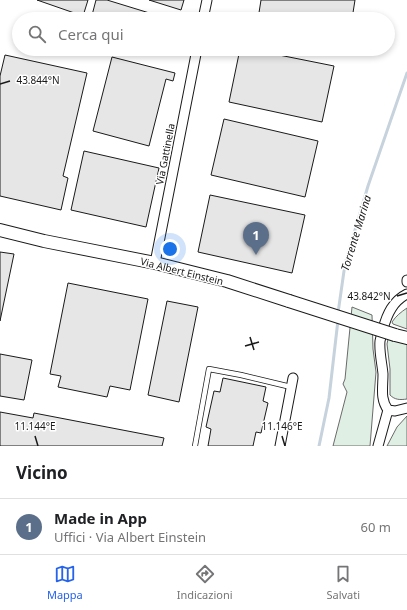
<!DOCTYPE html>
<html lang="it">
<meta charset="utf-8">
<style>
:root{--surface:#fff;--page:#f6f6f6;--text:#202124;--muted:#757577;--line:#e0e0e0;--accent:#2563eb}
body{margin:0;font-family:"Noto Sans",sans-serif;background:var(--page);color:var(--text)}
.you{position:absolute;left:170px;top:249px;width:14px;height:14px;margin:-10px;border:3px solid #fff;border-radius:50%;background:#1a73e8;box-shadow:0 0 0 6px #1a73e833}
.badge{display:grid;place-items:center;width:26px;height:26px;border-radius:50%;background:var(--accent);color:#fff;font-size:13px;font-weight:700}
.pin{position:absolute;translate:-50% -33px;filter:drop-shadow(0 1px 2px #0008)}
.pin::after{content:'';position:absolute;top:21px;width:14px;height:12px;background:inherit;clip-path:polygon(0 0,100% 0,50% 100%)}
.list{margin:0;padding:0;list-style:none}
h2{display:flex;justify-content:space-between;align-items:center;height:52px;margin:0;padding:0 16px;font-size:17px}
h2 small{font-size:13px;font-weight:400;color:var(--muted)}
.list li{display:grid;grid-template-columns:26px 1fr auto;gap:12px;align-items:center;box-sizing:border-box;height:56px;padding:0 16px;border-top:1px solid var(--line)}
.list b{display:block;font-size:15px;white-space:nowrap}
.list p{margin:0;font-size:13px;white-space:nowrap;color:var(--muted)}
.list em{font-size:13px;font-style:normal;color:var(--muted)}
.icon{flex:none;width:22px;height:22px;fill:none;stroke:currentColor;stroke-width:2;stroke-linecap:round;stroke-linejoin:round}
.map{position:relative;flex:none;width:407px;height:446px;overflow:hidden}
.search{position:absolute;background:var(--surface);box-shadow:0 2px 6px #0003;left:12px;right:12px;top:12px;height:44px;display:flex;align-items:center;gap:10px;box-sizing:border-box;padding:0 14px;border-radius:22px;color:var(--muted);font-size:15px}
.sheet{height:108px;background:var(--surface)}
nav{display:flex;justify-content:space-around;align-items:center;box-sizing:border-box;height:56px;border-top:1px solid var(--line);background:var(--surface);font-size:11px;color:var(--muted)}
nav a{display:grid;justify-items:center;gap:2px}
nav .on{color:var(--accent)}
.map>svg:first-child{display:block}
.green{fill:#e0efe3;stroke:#6a6a6a}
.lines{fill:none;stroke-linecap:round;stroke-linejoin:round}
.stream{stroke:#c6d2dc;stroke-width:3}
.building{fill:#e6e6e6;stroke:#1a1a1a}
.lane-casing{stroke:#1a1a1a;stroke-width:6}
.street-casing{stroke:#1a1a1a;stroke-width:11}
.secondary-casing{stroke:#1a1a1a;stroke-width:14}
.lane{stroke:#fff;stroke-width:4.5}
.street{stroke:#fff;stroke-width:9}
.secondary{stroke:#fff;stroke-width:12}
.secondary-bridge-casing{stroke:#1a1a1a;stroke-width:14;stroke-linecap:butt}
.secondary-bridge{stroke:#fff;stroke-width:12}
.ticks{fill:none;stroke:#1a1a1a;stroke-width:1.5}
.labels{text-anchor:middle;stroke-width:3;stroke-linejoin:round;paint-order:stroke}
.street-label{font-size:10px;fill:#1a1a1a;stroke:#fff}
.water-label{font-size:11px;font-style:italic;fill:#1a1a1a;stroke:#fff}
.ticks-label{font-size:10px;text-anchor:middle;fill:#1a1a1a;stroke:#fff;stroke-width:3;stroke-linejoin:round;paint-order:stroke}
</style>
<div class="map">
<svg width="407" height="446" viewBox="0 0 407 446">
<rect width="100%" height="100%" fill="#fff"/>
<path class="green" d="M352,307l20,8 1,34 3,23 -6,74h-37l14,-54 -4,-8 2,-5z
M407,308v21l-14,-5 -1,-2c4,-6 9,-10 15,-14z
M388,339l19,5v55c-7,1 -12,1 -17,-4v-26l-3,-25z
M407,416v30h-20l10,-19z"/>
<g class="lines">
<path class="stream" d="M338,313l7,-49 23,-78 39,-113
M319,446l10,-48 9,-78"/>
</g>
<path class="building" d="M37,0h51l-5,16z
M96,0h11l62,19h-78z
M149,0h35l-3,10z
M261,0h94l-3,19h-94z
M240,49h9l85,17 -12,56 -93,-20z
M5,55l82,18 -24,103 5,2 -7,32 -61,-14v-120z
M112,57l63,16 -2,8 -7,-2 -17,67 -56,-15z
M224,119l94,22 -13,56 -94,-22z
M84,151l75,17 -13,59 -75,-17z
M210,195l95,20 -13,58 -94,-21z
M0,252l14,2 -14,67z
M68,283l80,16 -18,91 -20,-4 -3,11 -49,-10 3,-11 -11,-2z
M167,301l31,6 -19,95 -31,-7z
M0,354l32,6 -8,40 -24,-4z
M223,378l43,9 -3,14 5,2 -7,30 -5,-1 -3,14h-45l3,-17 -5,-2 8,-36 6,1z
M0,412l33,6 1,-5 130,25 -2,8h-162z"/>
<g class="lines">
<defs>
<path id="lane" d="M195,446l14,-77 32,6 50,12"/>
<path id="street" d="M203,19l4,-19
M155,263l42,-214
M407,280v2
M407,294c-14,7 -20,20 -24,35 -1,3 -2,8 -3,12 -1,11 2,22 3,33 0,14 -3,25 5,36l7,1 12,-3
M280,446l13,-68
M378,446l10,-36"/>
<path id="secondary" d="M0,230l44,11 111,22 72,18 62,20
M395,335l12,3"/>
</defs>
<use href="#lane" class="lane-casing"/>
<use href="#street" class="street-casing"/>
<use href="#secondary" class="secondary-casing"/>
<use href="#lane" class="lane"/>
<use href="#street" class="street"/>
<use href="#secondary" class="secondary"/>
<defs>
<path id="secondary-bridge" d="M289,301l106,34"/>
</defs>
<use href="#secondary-bridge" class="secondary-bridge-casing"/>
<use href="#secondary-bridge" class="secondary-bridge"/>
</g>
<path class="ticks" d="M0,84l10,-3M397,296l10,-3M250,337l4,13M245,346l14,-4M35,436l3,10M282,436l3,10"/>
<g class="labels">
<g class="street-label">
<text transform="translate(165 154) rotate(-79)" y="4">Via Gattinella</text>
<text transform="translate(182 271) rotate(14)" y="4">Via Albert Einstein</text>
</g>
<g class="water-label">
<text transform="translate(356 233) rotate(-73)" y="4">Torrente Marina</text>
</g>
</g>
<g class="ticks-label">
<text x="38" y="84">43.844°N</text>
<text x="369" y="300">43.842°N</text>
<text x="35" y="430">11.144°E</text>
<text x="282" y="430">11.146°E</text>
</g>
</svg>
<div class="you"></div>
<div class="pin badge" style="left:256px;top:255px;background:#5c6f8a">1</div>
<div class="search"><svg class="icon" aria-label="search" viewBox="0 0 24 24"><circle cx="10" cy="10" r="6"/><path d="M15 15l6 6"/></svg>Cerca qui</div>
</div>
<section class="sheet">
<h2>Vicino<small></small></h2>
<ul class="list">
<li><span class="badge" style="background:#5c6f8a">1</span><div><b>Made in App</b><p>Uffici · Via Albert Einstein</p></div><em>60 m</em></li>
</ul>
</section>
<nav>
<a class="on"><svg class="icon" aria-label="map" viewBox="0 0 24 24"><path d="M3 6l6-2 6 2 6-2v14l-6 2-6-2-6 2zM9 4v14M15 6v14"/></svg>Mappa</a>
<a><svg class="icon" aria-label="directions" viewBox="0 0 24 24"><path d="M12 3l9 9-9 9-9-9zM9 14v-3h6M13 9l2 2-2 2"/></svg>Indicazioni</a>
<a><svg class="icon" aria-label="saved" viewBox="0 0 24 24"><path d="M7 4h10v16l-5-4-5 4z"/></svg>Salvati</a>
</nav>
